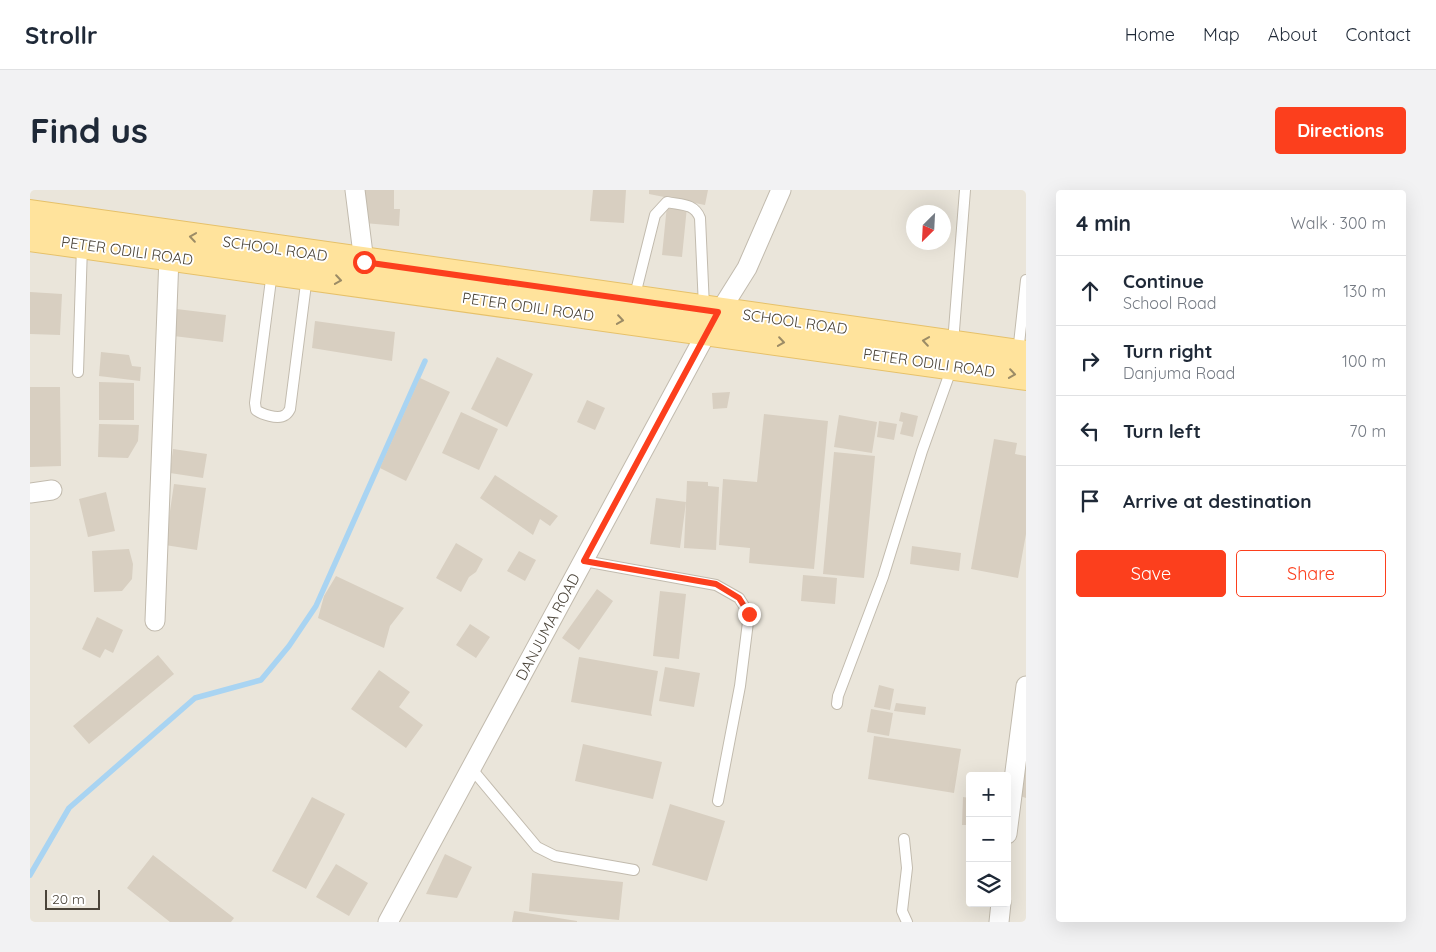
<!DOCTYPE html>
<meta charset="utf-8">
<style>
:root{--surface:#fff;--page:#f2f2f3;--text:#1f2937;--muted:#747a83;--line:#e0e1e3;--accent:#fc3f1d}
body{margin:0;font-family:Quicksand,sans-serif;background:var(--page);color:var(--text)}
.controls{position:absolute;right:15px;bottom:15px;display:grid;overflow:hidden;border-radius:5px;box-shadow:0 5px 20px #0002}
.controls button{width:45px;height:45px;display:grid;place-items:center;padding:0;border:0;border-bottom:1px solid var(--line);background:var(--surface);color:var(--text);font:25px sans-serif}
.compass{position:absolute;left:876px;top:15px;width:45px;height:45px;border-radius:50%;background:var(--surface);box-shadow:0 5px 20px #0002;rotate:204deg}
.scale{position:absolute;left:15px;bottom:12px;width:55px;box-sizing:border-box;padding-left:5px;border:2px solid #4b4439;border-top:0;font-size:14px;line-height:18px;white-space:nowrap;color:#4b4439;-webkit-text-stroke:4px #fff;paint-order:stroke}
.stop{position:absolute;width:15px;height:15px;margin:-11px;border:4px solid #fc3f1d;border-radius:50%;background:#fff}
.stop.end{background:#fc3f1d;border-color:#fff;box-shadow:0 1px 5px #0008}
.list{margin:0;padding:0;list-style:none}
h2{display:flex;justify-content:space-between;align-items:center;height:65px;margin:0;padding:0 20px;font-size:21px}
h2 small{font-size:16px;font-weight:400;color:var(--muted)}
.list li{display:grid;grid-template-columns:32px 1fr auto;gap:15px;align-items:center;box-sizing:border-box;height:70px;padding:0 20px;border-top:1px solid var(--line)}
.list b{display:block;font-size:19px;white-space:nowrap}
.list p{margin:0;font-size:16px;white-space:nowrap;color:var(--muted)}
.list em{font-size:16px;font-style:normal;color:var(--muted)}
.actions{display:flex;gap:10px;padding:15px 20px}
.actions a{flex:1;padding:11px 0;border:1px solid var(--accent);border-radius:5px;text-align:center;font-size:18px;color:var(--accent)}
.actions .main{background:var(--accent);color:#fff}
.icon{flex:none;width:28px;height:28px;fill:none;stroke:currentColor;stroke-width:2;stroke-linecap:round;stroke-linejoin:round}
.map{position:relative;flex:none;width:996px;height:732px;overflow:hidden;border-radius:5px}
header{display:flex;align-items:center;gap:30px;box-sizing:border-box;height:70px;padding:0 25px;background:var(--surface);border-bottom:1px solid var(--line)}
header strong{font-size:24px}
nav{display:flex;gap:28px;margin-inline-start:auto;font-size:18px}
.intro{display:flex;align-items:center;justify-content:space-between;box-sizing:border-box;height:120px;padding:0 30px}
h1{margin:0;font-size:35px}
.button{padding:12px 22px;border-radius:5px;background:var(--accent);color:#fff;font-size:18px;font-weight:700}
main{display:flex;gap:30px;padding:0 30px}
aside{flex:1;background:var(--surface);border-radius:5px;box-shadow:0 5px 20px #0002}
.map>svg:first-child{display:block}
.residential{fill:#eae5da;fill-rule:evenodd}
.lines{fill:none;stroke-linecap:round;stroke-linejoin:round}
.stream{stroke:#a9d4f2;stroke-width:5.5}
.building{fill:#d8cfc1}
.service-casing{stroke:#c2bbae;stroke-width:12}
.minor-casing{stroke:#c2bbae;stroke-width:21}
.primary-casing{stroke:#e6c16a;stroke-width:30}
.service{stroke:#fff;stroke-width:10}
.minor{stroke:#fff;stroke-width:19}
.primary{stroke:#ffe39c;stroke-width:28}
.oneway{stroke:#9c8c66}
.route{stroke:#fc3f1d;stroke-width:6}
.labels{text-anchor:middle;stroke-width:4;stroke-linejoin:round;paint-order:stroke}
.street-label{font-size:15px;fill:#4b4439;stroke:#fff}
</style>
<header>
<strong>Strollr</strong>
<nav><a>Home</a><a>Map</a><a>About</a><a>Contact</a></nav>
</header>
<div class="intro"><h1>Find us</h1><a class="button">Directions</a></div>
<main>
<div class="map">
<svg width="996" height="732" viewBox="0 0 996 732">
<rect width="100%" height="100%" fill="#f6f3ec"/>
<path class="residential" d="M0,0h996v732h-996zM884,22h30v30h-30zM940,586h37v127h-37z"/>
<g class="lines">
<path class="stream" d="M0,685l39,-67 126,-110 66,-18 28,-34 27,-40 109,-245"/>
</g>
<path class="building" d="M331,0h33v19h6l-1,17 -35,-3z
M563,0h33l-2,33 -34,-2z
M619,0h59l-3,15 -56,-11z
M637,15l20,2 -5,50 -20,-2z
M0,102l32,2 -2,41 -30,-1z
M130,117l66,8 -3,27 -66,-8z
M285,131l80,11 -3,29 -80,-13z
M71,162l28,3 3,11 9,1 -1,14 -41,-5z
M467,167l36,17 -26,53 -36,-18z
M390,188l30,14 -44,89 -26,-13z
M69,192l35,1v37h-35z
M0,197h30l1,79 -31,1z
M700,202l-3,16 -14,1 -1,-16z
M557,210l18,8 -10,22 -18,-8z
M431,222l37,17 -19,41 -37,-17z
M871,222l17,4 -5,21 -13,-3 3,-12 -4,-1z
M734,224l64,7 -14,148 -65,-6 1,-15 -31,-3 4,-66 34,3z
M809,225l38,7 -5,31 -38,-6z
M849,231l18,3 -3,16 -17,-3z
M69,234l40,1 -1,16 -10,17 -30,-1z
M964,249l23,4 -2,11 11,2v78l-8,44 -47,-9z
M143,259l34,5 -4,24 -33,-5z
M804,262l41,4 -11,122 -41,-4z
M465,285l63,41 -8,10 -10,-7 -7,16 -53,-37z
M657,291l21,1v4l11,1 -3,63 -32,-2z
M144,294l32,4 -9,62 -32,-5z
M76,302l9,39 -27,6 -9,-38z
M626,308l30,4 -6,46 -30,-4z
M426,353l27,16 -7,13 -7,5 -8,15 -25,-14z
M882,356l49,7 -2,18 -49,-7z
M99,359l4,15 -1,15 -10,12 -28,1 -2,-41z
M489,361l17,9 -11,21 -18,-10z
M773,385l34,3 -2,26 -34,-3z
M306,386l68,32 -14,18 -6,22 -66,-30 6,-22z
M567,399l16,12 -34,49 -17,-12z
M630,401l26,3 -7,65 -26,-3z
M67,427l26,13 -10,23 -8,-4 -5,9 -18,-9z
M440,434l20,13 -14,21 -20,-13z
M128,465l16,19 -85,70 -16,-18z
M549,467l79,14 -7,42 1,3 -81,-14z
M635,477l35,6 -6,34 -35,-6z
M349,480l31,22 -11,15 24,18 -17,23 -55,-39z
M849,495l15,4 -4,21 -16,-3z
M866,513l30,4 -1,8 -31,-4z
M841,519l22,4 -4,23 -22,-4z
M844,546l87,13 -7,44 -86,-14z
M553,554l79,18 -9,37 -78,-18z
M995,575h1v33l-9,-3z
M282,607l33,17 -39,75 -34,-18z
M933,607l7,1v27h-8z
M640,614l55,17 -18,60 -55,-16z
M415,664l27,13 -15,31 -31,-4z
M123,665l81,63 -3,4h-61l-43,-34z
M306,674l32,19 -19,33 -33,-19z
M502,683l91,9 -4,38 -90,-9z
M484,721l63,10v1h-65z"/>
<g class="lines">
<defs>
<path id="service" d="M242,82l-17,131 1,7c5,4 22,10 29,5 2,-1 4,-4 5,-6l17,-133
M604,109l21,-84 12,-13c14,3 27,1 33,16l4,89
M923,153l12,-153
M988,163l8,-73
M48,182l4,-126
M554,371l132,24 23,13 10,16 -9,72 -22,115
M807,514l1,-8 45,-119 39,-126 30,-84
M441,578l66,79 18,9 79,14
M874,649l3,29 -5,43 5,11"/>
<path id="minor" d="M325,0l9,72
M0,303l22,-3
M125,431l14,-364
M977,644l19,-148
M358,732l319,-590 40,-64 34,-78
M969,732l2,-19"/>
<path id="primary" d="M0,24l996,141
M0,47l996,139"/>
</defs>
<use href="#service" class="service-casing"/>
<use href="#minor" class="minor-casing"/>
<use href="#primary" class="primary-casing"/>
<use href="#service" class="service"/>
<use href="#minor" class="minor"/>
<use href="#primary" class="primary"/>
</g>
<defs><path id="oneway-chevron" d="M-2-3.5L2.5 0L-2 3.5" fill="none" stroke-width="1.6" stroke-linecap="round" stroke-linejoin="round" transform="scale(1.25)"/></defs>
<g class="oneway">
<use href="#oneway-chevron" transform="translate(163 47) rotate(-172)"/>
<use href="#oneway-chevron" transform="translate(308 90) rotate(8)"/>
<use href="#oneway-chevron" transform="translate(590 130) rotate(8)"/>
<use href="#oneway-chevron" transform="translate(896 151) rotate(-172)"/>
<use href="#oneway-chevron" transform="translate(751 152) rotate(8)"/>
<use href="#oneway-chevron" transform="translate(982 184) rotate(8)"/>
</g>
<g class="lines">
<path class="route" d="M334,72l354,50 -134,249 132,23 23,14 10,16"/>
</g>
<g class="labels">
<g class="street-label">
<text transform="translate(245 59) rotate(8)" y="5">SCHOOL ROAD</text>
<text transform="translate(97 61) rotate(8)" y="5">PETER ODILI ROAD</text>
<text transform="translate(498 117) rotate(8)" y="5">PETER ODILI ROAD</text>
<text transform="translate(765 132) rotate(8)" y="5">SCHOOL ROAD</text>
<text transform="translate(899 173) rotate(8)" y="5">PETER ODILI ROAD</text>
<text transform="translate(518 437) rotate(-62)" y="5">DANJUMA ROAD</text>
</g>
</g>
</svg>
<div class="controls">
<button>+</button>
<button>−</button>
<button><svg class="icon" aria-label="layers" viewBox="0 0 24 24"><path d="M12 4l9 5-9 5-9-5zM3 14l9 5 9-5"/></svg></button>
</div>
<svg class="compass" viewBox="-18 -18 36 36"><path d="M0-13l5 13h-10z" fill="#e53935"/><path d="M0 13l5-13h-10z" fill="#747a83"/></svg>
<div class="scale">20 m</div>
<div class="stop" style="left:334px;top:72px"></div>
<div class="stop end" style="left:719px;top:424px"></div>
</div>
<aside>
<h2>4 min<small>Walk · 300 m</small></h2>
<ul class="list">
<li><svg class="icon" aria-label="ahead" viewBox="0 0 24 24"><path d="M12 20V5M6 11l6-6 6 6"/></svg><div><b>Continue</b><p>School Road</p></div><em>130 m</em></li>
<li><svg class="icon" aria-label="right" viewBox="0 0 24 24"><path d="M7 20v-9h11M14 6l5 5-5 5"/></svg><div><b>Turn right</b><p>Danjuma Road</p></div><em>100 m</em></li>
<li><svg class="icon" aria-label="left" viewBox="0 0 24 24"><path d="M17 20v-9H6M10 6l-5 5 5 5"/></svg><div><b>Turn left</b></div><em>70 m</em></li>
<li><svg class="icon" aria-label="arrive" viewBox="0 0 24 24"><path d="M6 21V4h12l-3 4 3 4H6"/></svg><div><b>Arrive at destination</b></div></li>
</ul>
<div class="actions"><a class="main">Save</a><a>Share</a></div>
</aside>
</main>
